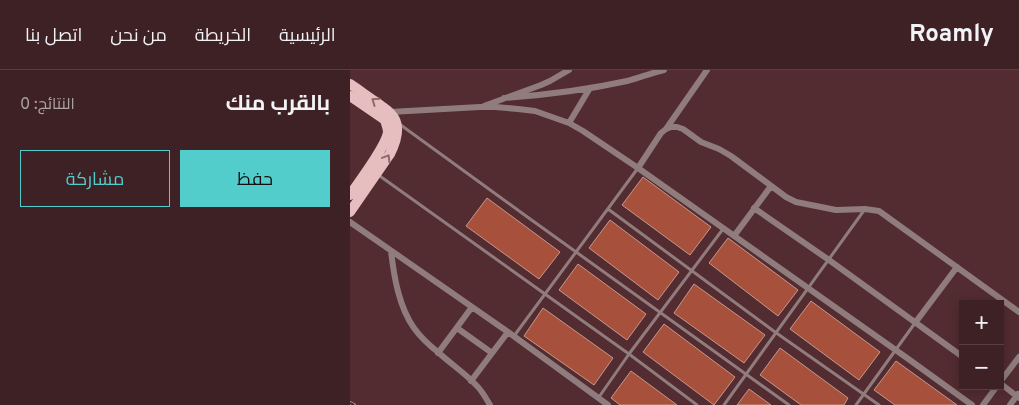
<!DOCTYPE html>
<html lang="ar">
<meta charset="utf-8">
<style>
:root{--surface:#3e2124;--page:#45292c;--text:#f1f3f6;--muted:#ada3a6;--line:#573e41;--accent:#52cdcc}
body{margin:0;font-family:Overpass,Cairo,sans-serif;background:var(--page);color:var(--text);direction:rtl}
.controls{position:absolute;right:15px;bottom:15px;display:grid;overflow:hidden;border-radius:0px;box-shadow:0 2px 12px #0003}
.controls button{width:45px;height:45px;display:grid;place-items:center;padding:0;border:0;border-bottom:1px solid var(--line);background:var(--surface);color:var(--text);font:25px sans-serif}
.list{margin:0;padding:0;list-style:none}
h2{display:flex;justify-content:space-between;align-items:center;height:65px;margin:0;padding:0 20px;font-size:21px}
h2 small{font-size:16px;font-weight:400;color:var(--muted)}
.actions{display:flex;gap:10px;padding:15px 20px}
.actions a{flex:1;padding:11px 0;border:1px solid var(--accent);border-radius:0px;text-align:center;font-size:18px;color:var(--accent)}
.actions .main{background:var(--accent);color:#111}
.map{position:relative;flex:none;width:669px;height:335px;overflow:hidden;direction:ltr}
header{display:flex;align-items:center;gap:30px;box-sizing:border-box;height:70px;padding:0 25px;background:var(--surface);border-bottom:1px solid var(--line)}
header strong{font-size:24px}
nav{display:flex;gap:28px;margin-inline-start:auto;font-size:18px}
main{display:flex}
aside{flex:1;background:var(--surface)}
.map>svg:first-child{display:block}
.building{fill:#a7513d;stroke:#c5988d}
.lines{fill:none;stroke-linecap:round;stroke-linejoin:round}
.lane{stroke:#907c7d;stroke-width:3}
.street{stroke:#907c7d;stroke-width:6}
.primary{stroke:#e7bec0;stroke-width:10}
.rail-casing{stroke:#ab8c8e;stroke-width:4}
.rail{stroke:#472226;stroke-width:2;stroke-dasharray:5.5;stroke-linecap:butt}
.oneway{stroke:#8f686b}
</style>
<header>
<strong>Roamly</strong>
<nav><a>الرئيسية</a><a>الخريطة</a><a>من نحن</a><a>اتصل بنا</a></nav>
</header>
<main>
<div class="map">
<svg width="669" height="335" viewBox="0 0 669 335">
<rect width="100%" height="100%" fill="#522c30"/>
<path class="building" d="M293,107l68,50 -21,28 -68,-50z
M137,128l73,54 -21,27 -73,-53z
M260,150l69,52 -21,28 -69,-52z
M378,168l70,52 -20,26 -69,-53z
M228,194l68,50 -19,26 -68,-50z
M344,214l71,51 -21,28 -70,-50z
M461,231l69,51 -21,28 -69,-51z
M193,238l70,50 -19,27 -70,-49z
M314,254l71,53 -21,28 -71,-53z
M430,278l68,50 -4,7h-43l-41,-30z
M546,291l61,44h-62l-21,-15z
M281,301l46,34h-57l-9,-7z
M399,319l22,16h-34z"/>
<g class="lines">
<path class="lane" d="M48,53l128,93 263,189
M27,104l252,180 68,51
M258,139l167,123 104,73
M164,266l124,-168
M249,327l30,-43 94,-125
M374,335l141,-196
M506,335l59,-82"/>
<path class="street" d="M154,28c42,-3 82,-8 123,-17 12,-3 24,-8 37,-11
M134,36l57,-21 9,-4 19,-11
M40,42l90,-5h15l23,2 17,2 34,12 14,8 55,37 269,190 65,47
M219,53l21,-35
M316,59l41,-59
M288,98l23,-35 5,-4 5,-2h6l6,2 18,13 18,7 12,7 55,41 10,5 40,8 29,-1 14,2 140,101
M404,138l75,52 134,97
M0,152l158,110 100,73
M384,166l37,-50
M41,181c3,26 8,56 23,77 7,10 16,18 25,25 12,11 27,21 38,33 5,5 9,12 13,19
M565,253l42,-56
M107,258l35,25
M88,283l34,-46
M121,311l37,-49
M650,312l19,-25
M650,313l19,15
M633,335l14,-19
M660,335l8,-11"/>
<path class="primary" d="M0,14c9,6 17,12 26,18 5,4 11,7 15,12 11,11 5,28 -1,40l-40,58
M0,26l35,24c1,4 3,8 3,12 -1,13 -29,50 -38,63"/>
<defs>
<path id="rail" d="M0,333l4,2"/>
</defs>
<use href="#rail" class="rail-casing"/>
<use href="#rail" class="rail"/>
</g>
<defs><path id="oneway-chevron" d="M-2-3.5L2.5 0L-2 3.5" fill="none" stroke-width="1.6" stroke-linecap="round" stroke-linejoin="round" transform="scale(1.25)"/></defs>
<g class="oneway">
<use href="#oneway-chevron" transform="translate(25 31) rotate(-145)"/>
<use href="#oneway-chevron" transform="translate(37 88) rotate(-59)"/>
</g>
</svg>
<div class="controls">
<button>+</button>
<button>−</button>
</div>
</div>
<aside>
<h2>بالقرب منك<small>النتائج: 0</small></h2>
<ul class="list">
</ul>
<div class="actions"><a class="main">حفظ</a><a>مشاركة</a></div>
</aside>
</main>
